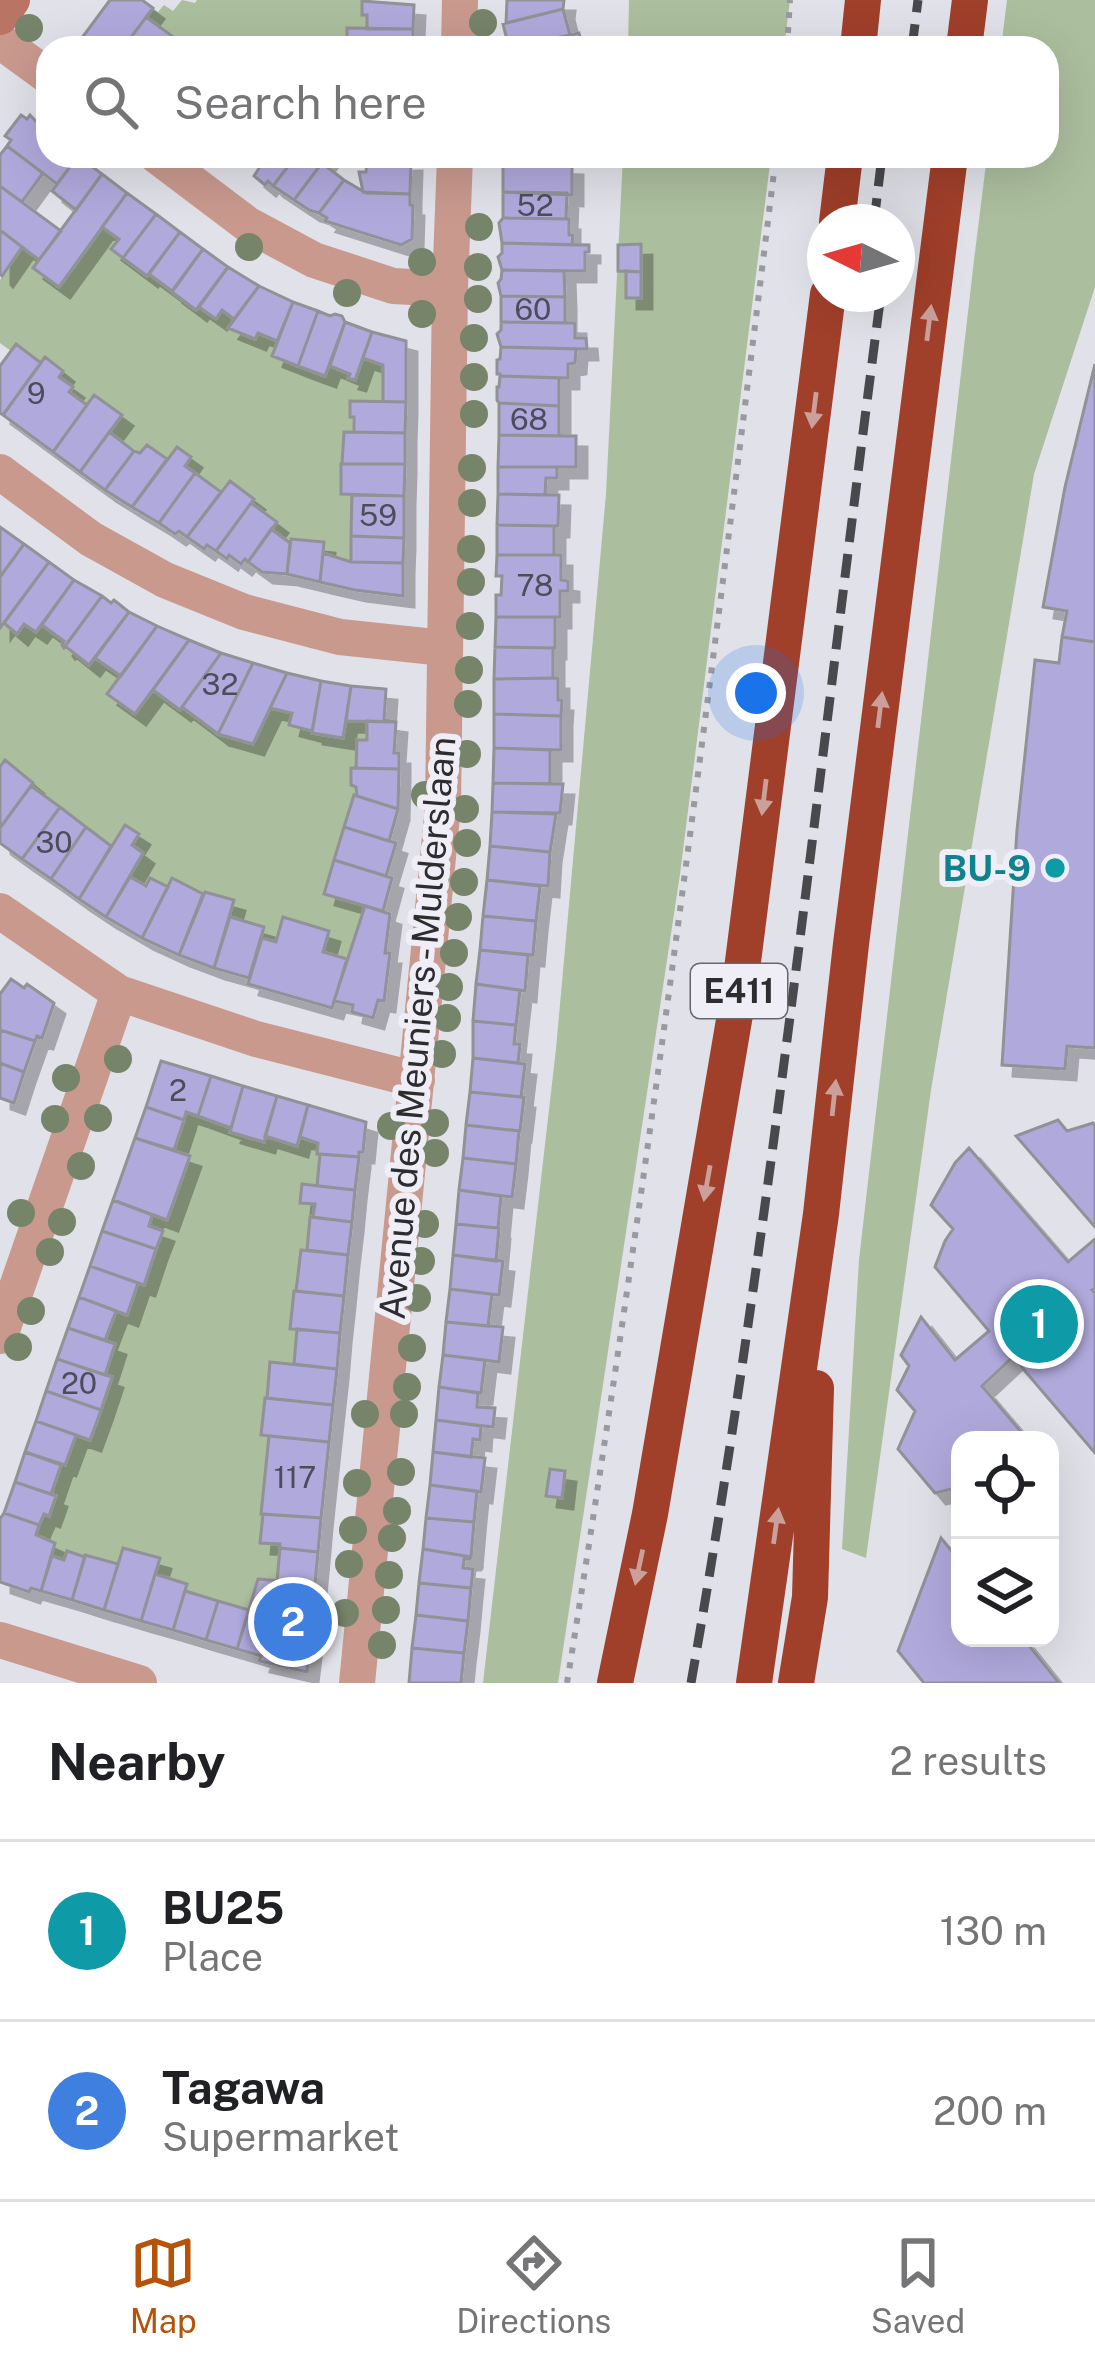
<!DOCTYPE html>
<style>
:root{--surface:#fff;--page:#f6f6f6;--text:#202124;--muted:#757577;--line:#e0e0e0;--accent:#b45309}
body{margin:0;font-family:"Public Sans",sans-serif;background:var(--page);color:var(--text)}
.controls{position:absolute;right:36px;bottom:36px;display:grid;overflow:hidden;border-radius:24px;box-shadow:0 12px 48px #0002}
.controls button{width:108px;height:108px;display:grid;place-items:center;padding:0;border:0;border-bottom:3px solid var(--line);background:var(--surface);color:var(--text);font:60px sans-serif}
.compass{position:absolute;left:807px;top:204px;width:108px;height:108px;border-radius:50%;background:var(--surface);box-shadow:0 12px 48px #0002;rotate:275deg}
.you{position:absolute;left:756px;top:693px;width:42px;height:42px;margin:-30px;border:9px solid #fff;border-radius:50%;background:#1a73e8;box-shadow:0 0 0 18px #1a73e833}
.badge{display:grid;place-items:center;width:78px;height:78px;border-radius:50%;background:var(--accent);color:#fff;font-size:39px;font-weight:700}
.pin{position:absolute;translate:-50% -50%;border:6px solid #fff;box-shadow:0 3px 12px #0006}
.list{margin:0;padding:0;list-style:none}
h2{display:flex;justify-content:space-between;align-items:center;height:156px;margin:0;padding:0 48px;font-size:51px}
h2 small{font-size:39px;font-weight:400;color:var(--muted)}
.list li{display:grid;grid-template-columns:78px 1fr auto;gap:36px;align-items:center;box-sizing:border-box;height:180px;padding:0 48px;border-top:3px solid var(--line)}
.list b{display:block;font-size:45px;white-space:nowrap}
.list p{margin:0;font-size:39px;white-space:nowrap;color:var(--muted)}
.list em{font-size:39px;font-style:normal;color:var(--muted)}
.icon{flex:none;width:66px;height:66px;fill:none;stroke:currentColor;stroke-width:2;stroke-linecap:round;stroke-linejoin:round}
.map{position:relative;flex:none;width:1095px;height:1683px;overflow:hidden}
.search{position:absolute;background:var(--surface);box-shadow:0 12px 48px #0002;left:36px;right:36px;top:36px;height:132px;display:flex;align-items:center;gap:30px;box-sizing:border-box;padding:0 42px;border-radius:36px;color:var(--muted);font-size:45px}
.sheet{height:516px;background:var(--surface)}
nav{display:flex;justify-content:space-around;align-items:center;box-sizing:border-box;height:168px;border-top:3px solid var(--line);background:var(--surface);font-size:33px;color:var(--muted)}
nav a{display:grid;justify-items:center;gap:6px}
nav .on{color:var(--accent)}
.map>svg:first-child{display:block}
.green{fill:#abbe9d}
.building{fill:#b0a9dc;stroke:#919198;stroke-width:3;filter:url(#shadow)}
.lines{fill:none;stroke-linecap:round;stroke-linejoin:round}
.path{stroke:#99999f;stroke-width:6;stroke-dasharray:6 9;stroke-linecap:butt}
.street{stroke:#c9998e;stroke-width:36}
.secondary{stroke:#b97464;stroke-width:36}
.highway{stroke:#a03f2a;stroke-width:36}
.rail{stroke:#49494d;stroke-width:9;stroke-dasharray:24 12;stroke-linecap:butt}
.tree{fill:#76846a}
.oneway{fill:#cb9f9a}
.culture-dot{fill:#0f9aa8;stroke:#efeef6;stroke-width:4.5}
.labels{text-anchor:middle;stroke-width:12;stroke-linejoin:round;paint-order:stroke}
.number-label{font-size:30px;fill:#4e4c5b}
.shield{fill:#efeef6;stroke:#67676b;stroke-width:3}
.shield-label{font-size:33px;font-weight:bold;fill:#2d2d30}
.culture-label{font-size:36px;font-weight:bold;fill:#0d838f;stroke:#efeef6;text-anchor:end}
.street-label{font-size:36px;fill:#2d2d30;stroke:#efeef6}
</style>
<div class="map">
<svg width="1095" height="1683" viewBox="0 0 1095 1683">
<defs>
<filter id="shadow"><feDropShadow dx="11" dy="11" stdDeviation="0" flood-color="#0004"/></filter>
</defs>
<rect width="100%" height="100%" fill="#e1e1e9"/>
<path class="green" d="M182,0l13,3 2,-3h177l-12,2v13h5v14l-20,-1v20h-95l-3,-2 -3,2h-46l1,-3 -13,-9 -8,10 -34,-29 7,-9 5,4 6,-7 9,6z
M629,0h161l-6,48h-156z
M1007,0h88v287l-61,187 -103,616 -65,468 -24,-9 17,-289 115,-1000 13,-104h60v-108h-46z
M623,156h148l-91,718 -122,809h-75l73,-634 50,-555z
M102,227l17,12 -8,11 36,26 2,-2 47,36 3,-3 17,12 6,-9 12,9 -5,9 26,11 3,-6 19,8 -4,15 52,20 5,-10 20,8 -1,4 5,2 9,-22 20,7v37l-33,-1 4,31 -10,1 -3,61 11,1 -1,67 -28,-9v-11l-32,-3 -1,4 -19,-14 5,-7 -25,-19 2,-4 -23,-18 -9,11 -36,-26 6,-9 -14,-10 -10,12 -20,-14 -7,8 -31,-21 12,-17 -26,-20 -8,10 -18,-13 -10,-15 4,-7 -18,-12 -4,5 -24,-18 -6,6 -11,-8v-63l22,-33z
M4,623l13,10 7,-9 12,8 6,-7 22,16 -2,5 27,19 6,-7 26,18 -13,18 26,20 19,-24 26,19 3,-2 36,27 34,10 18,-36 22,5 -2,13 52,12 4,-17h21v19l-10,1 -1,27 -5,1v16l5,2 1,9h-3l-30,97 41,13 -18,53 -24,-7 5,-21 -45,-14 -7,25 -14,-4 2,-11 -34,-10 3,-17 -28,-8 -2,2 -30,-15 -5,8 -18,-9 -4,8 -16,-9 13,-24 -11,-8 6,-12 -13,-8 -14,21 -80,-60 2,-4 -27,-22 -6,6v-138z
M186,1112l45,16v4l32,10 2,-6 32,9 3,-8 18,6 -1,10 3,1 -3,32 -14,-2 -2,19 14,1 -2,13 -3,1 -3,32 -6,1 -5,40 -3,1 -3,36 7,1 -3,35 -24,-2 -9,73 8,1 -9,106 20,2 -3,37 -28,29 -64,-19 1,-7 -31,-10 4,-16 -36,-10 -5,16 -50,-13 -4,9 -12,-4 2,-13 -18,-8 8,-21 6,1 6,-18 -5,-3 10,-30h5l10,-29 14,4 22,-61 -7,-3 10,-31 -10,-4 11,-29 22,-28 6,2 18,-53 -13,-6 3,-11 15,4 23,-62 -16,-7z"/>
<path class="building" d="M110,0h32l11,8 -30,40h-39l-3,-9z
M507,0h57l-1,9 -57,14z
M362,1l52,4 -1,24h-46v-14h-5z
M563,9l7,26 -61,13 -6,-24z
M146,17l26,19 -9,12h-40z
M347,28l66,1v19h-66z
M579,33l3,15h-66l54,-13z
M21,115l6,4 3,-4 18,19v22h30l-21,28 -50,-38 4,-6 -6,-4z
M7,146l36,27 -21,29 -22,-16v-31z
M78,156l24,18 -26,36 -24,-19z
M267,156h29l-23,30 -5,-5 -3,4 -11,-9z
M296,156h31l-33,44 -21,-14z
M504,156h52v8l-53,-2z
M411,160l-1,34 -47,-2 -4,-20h7l1,-11z
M503,162l69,2v31l-69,-3z
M322,163l22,17 -25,33 -10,-3 -15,-10z
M102,174l25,19 -68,94 -26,-19z
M344,180l22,13 44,1v11h3l-1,34 -11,6 -76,-24 2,-3 -8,-5z
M0,186l61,45 -22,29 -39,-30z
M503,192l64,1 -1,26 -63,-1z
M127,193l29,21 -33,44 -12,-9 8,-10 -17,-12z
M156,214l24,18 -33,44 -24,-18z
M503,218l66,1v16h4l-1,10 -70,-2 -3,-20z
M0,230l22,17 -20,29 -2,-2z
M180,232l23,17 -31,42 -23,-17z
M502,243l87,2v7h-4v19l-83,-1 -4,-13 4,-4z
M641,244v28l-23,-1v-26z
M203,249l25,18 -32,43 -24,-18z
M228,267l31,19 -25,33 -12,-9 -6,9 -17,-12z
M502,270l62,1 1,26 -64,-1 -3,-13 3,-4z
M626,271l15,1v26h-15z
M259,286l34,16 -16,39 -19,-8 -3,6 -27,-11z
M501,296l64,1v26l-64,-1z
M293,302l25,9 -20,55 -26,-10z
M318,311l12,5 5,-2 7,2 3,6 -20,54 -27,-10z
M345,322l27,10 -17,48 -7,-2 2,-4 -20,-8z
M501,322l74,1v15h11l1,11 -86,-2 -4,-13 4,-4z
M372,332l34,9v61h-23v-37l-20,-7z
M16,344l25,19 -38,52 -3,-2v-47z
M501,347l75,2 -1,14 -7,1v14l-68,-2v-2h-3v-14l3,-1z
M45,357l18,14 -4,6 14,10 -4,5 18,13 -34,47 -50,-37z
M1095,364v278l-33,-5 5,-26 -24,-4 22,-120z
M500,376l59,2v28l-60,-3 -2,-3v-13h2z
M94,395l28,20 -42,57 -27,-20z
M350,401l56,1 -1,31 -51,-1v-15h-4z
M499,403l60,3v30l-60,-1z
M109,432l25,19 -29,39 -25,-18z
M344,432l61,1v31h-63z
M499,435l77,1v31h-78z
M147,445l20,14 -35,48 -27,-17 29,-39 6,2z
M177,447l14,10 -6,9 10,7 -36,50 -27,-16z
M341,464h64l-1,32 -63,-2z
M498,467h59v11h-11l-1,17 -47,-1z
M195,473l26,19 -34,45 -8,-6 -4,3 -16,-11z
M230,481l24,18 -38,52 -9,-6 -3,4 -17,-12z
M498,494l61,1 -1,31 -61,-1z
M352,495l52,1v42l-53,-2z
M251,503l26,19 -29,40 -3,-3 -4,5 -12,-9 -2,4 -11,-8z
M497,525l57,1v29h-57z
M0,527l24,17 -24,33z
M271,529l19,14 -3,31 -25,-2 -14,-10z
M351,536l53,2 -1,25 -52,-1z
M291,539l33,3 -4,40 -33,-8z
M24,544l25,18 -49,66v-51z
M323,553l28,9 52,1v33l-48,-6 -35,-8z
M497,555h64v25l7,1v10h-8v26h-64v-22h5l1,-19h-6z
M49,562l25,18 -38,52 -12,-8 -7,10 -13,-11z
M74,580l28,16 -38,52 -2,-3 2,-4 -22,-16z
M102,596l9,7 3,-3 15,12 -40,53 -24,-19z
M129,612l28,14 -36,50 -26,-18z
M496,617h59v31l-60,-1z
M157,626l32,14 -54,74 -28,-20z
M1062,637l33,5v406l-28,-2 -2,23 -63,-4 15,-235 18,-170 24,3z
M189,640l32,13 -41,57 -27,-20z
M495,647l58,1v30l-59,1z
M221,653l32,10 -35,71 -36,-27z
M253,663l34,10 -34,71 -35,-10z
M287,673l34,8 -9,50 -23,-6 3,-12 -22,-5z
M558,678v22h4l-1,16 -67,-2v-35z
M321,681l30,5 -8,52 -31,-5z
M351,686l35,3 -2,31 12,2 -50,-1z
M494,714l67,2v34l-67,-2z
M367,721l29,1 -2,31h5v16l-43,-1 1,-28h10z
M494,748l56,2v34l-57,-1z
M5,760l28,23 -33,45v-61z
M351,768l48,1 -1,40 -41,-13 -1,-9 -5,-2z
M493,783l70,1 -3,29 -68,-1z
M31,786l29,21 -38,52 -22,-16v-15z
M354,795l44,14 -9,32 -45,-14z
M60,807l26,20 -35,52 -29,-20z
M492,812l64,2 -6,38 -60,-6z
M125,825l14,9 -7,11 11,8 -37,64 -27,-18z
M86,827l25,19 -32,53 -28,-20z
M344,827l52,16 -10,33 -52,-16z
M490,846l60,6 -2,34 -61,-6z
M334,860l58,18 -9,33 -59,-17z
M130,877l16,9 4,-8 18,9 -26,51 -36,-21z
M172,878l31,16 -24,61 -37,-17z
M487,880l53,6 -4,35 -53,-5z
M205,892l29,8 -20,68 -35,-13z
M365,906l25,8 -5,39h5l-6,48 -6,-1 -5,18 -21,-6 1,-7 -19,-4z
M483,916l53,5 -3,34 -53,-5z
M230,917l34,10 -15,51 -35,-10z
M283,917l46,14 -6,21 24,7 -15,49 -84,-24 14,-46 14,4z
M480,950l48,5 -3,36 -49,-7z
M11,979l13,9 3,-4 27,19 -12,35 -5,-2 -2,5 -35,-11v-36z
M476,984l44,6 -4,35 -43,-4z
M473,1021l43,4 -2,19h6l-2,19 -45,-5z
M0,1030l35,11 -11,31 -24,-9z
M473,1058l52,6 -4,33 -51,-5z
M161,1061l50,15 -13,40 -12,-4 -2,8 -38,-13z
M0,1063l24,9 -10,31 -14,-5z
M211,1076l32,10 -12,42 -33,-12z
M243,1086l34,10 -13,46 -34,-10z
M470,1092l54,5 -4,34 -54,-6z
M277,1096l31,9 -11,41 -32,-10z
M308,1105l58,17 -3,30h-4v5l-42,-3 1,-11 -18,-6z
M146,1107l38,13 -10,30 -39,-12z
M1058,1120l9,11 26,-8 2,3v101l-79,-91z
M466,1125l53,6 -3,33 -53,-6z
M135,1138l55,18 -23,64 -54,-20z
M969,1148l99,114 27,-23v49l-3,2 3,3v160l-82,-96 -31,29 46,54h-68v47l-25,6 -37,-44 17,-38 -18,-21 12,-24 -8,-11 20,-38 34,43 34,-29 -54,-64 10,-26 8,-12 -22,-24 24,-42z
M320,1154l39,3 -4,33 -38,-4z
M463,1158l53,6 -4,33 -53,-7z
M302,1184l53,6 -3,32 -39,-5 2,-13 -15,-1z
M459,1190l42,6 -3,32 -42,-4z
M113,1200l39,15 -3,11 14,5 -7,18 -54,-18z
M310,1217l42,5 -4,33 -41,-5z
M456,1224l43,4 -3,33 -43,-6z
M102,1231l54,18 -12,36 -54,-19z
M301,1250l47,5 -4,41 -48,-5z
M453,1255l50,6 -4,34 -49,-6z
M90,1266l48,17 -11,32 -48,-18z
M450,1289l42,5 -4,32 -42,-4z
M294,1291l50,5 -4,37 -50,-4z
M79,1297l37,14 -11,29 -37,-12z
M446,1322l57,5 -4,35 -56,-7z
M68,1328l47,16 -10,31 -48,-16z
M297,1329l43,4 -3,36 -43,-5z
M443,1355l42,5 -4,33 -42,-6z
M57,1359l55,18 -11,33 -55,-19z
M270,1362l67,7 -4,36 -66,-7z
M439,1387l39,6 -1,14 18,1 -2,19 -57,-7z
M46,1391l55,19 -11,30 -54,-19z
M265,1398l68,7 -4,37 -68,-7z
M436,1420l45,6 -1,14 -7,-1 -2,18 -38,-5z
M36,1421l40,14 -11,30 -40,-13z
M269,1436l60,6 -8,76 -60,-4z
M25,1452l36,13 -10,29 -36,-12z
M433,1452l52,6 -4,34 -51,-7z
M550,1469l15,2 -3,27 -16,-2z
M15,1482l41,14 -7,20 -5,-2 -5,11 -35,-12z
M430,1485l47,6 -3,31 -48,-4z
M4,1513l35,12 -3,10 19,8 -14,48 -10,-3 -2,4 -29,-10v-63z
M263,1514l58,4 -3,34 -38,-4v-4l-20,-1z
M426,1518l48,4 -3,35 -48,-8z
M941,1538l19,23v77h63l36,45h-135l-26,-32z
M123,1548l37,10 -19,63 -37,-11z
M280,1548l38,4 -3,32 -38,-3z
M423,1549l48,8 -1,2h-6l-1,9 10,1 -2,19 -52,-5z
M67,1551l18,6 -13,43 -31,-9 11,-35 12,4z
M85,1555l33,9 -14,46 -32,-10z
M155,1574l32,10 -14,46 -32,-9z
M258,1579l57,5 -2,14h3l-9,74 -48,-11 2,-5 -24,-7z
M419,1583l52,5 -3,33 -52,-6z
M185,1591l33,10 -12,39 -33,-10z
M218,1601l31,9 -12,39 -31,-9z
M416,1615l52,6 -4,32 -52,-5z
M412,1648l52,5 -3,30h-52z"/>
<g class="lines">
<path class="path" d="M787,48l3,-48
M567,1683c82,-507 146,-1017 209,-1527"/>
<path class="street" d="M0,41l48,35
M459,48l1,-48
M157,156l90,68 67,36 79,26 57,3
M0,472l91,67 74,41 79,32 96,25 104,11
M0,911l119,82 137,46 161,41
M0,1336l119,-343
M0,1640l139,43
M357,1683l86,-877 7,-517 5,-133"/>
<path class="secondary" d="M0,17l12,-17"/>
<path class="highway" d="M858,48l5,-48
M964,48l6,-48
M837,222l8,-66
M615,1683l35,-169 90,-529 88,-691
M754,1683l67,-469 30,-270 99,-788
M796,1683l14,-86 6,-209"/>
<path class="rail" d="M912,48l6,-48
M874,222l8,-66
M691,1683c81,-460 129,-926 190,-1389"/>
</g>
<g class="tree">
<circle cx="483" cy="23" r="14"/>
<circle cx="29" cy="28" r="14"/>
<circle cx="479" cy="227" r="14"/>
<circle cx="249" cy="247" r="14"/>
<circle cx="422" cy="262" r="14"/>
<circle cx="478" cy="267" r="14"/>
<circle cx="347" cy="293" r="14"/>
<circle cx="478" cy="299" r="14"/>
<circle cx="422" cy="314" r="14"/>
<circle cx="474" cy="338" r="14"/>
<circle cx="474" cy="377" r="14"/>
<circle cx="474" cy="414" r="14"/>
<circle cx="472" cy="468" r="14"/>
<circle cx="472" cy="503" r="14"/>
<circle cx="471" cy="549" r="14"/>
<circle cx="471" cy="582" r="14"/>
<circle cx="470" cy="626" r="14"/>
<circle cx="469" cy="670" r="14"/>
<circle cx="468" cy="704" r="14"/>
<circle cx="467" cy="754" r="14"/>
<circle cx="425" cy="795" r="14"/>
<circle cx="465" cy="809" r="14"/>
<circle cx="467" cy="843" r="14"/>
<circle cx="464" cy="882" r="14"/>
<circle cx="458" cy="917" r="14"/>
<circle cx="454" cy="953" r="14"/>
<circle cx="449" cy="987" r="14"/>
<circle cx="447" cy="1018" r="14"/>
<circle cx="442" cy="1054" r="14"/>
<circle cx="118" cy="1059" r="14"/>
<circle cx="66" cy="1078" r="14"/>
<circle cx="98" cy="1118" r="14"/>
<circle cx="55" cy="1119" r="14"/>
<circle cx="435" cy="1123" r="14"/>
<circle cx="391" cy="1126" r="14"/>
<circle cx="435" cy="1153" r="14"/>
<circle cx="81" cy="1166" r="14"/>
<circle cx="21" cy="1213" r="14"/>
<circle cx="62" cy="1222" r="14"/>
<circle cx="425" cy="1224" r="14"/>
<circle cx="50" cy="1252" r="14"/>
<circle cx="421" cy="1261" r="14"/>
<circle cx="417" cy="1298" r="14"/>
<circle cx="31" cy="1311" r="14"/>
<circle cx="18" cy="1347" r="14"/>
<circle cx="412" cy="1348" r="14"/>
<circle cx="407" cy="1387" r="14"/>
<circle cx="365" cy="1414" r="14"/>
<circle cx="404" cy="1414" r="14"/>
<circle cx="401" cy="1472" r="14"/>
<circle cx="357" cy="1483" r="14"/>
<circle cx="397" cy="1511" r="14"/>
<circle cx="353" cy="1530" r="14"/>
<circle cx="392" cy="1538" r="14"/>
<circle cx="349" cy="1564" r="14"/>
<circle cx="389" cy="1575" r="14"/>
<circle cx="386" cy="1610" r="14"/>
<circle cx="345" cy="1613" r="14"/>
<circle cx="382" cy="1645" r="14"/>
</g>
<defs><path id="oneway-solid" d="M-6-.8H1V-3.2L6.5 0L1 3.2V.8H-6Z" transform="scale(3)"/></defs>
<g class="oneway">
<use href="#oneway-solid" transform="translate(929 323) rotate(-83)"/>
<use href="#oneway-solid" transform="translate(814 410) rotate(97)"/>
<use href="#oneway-solid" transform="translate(880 710) rotate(-83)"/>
<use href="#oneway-solid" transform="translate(764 797) rotate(97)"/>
<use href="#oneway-solid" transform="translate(834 1098) rotate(-84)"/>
<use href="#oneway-solid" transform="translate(707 1183) rotate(100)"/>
<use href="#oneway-solid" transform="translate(776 1526) rotate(-82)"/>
<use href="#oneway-solid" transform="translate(639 1567) rotate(102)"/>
</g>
<circle class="culture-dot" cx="1055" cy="868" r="12"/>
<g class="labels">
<g class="number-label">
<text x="535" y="216">52</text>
<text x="533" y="320">60</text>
<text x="36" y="404">9</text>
<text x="529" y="430">68</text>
<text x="378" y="526">59</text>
<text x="535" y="596">78</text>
<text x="220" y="695">32</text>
<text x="54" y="853">30</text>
<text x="178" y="1101">2</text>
<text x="79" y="1394">20</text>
<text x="295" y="1488">117</text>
</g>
<rect class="shield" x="691" y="964" width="96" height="54" rx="9"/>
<g class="shield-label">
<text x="739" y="1003">E411</text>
</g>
<g class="culture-label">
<text x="1031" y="881">BU-9</text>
</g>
<g class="street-label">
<text transform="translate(417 1028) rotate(-85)" y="13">Avenue des Meuniers - Mulderslaan</text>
</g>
</g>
</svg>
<div class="controls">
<button><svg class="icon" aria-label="locate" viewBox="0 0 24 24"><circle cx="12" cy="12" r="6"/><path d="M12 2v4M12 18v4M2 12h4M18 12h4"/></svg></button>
<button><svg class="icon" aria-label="layers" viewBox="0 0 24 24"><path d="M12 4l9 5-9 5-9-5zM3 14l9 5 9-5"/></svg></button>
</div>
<svg class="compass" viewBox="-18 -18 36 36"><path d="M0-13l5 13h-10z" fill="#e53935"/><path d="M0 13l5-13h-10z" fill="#757577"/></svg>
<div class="you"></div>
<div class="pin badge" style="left:1039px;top:1324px;background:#0f9aa8">1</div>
<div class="pin badge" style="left:293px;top:1622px;background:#3f7fe0">2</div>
<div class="search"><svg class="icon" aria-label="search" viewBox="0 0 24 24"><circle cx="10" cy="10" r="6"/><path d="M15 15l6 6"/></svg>Search here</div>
</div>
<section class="sheet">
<h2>Nearby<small>2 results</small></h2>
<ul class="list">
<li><span class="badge" style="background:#0f9aa8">1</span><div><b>BU25</b><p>Place</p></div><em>130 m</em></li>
<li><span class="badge" style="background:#3f7fe0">2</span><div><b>Tagawa</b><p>Supermarket</p></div><em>200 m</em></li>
</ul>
</section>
<nav>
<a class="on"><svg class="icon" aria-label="map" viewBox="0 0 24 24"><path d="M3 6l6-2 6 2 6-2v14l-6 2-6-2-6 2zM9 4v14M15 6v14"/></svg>Map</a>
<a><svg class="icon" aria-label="directions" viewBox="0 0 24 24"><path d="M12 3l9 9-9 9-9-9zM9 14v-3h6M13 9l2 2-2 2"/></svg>Directions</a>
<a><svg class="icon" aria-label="saved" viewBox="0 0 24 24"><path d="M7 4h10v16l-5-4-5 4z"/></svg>Saved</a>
</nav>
